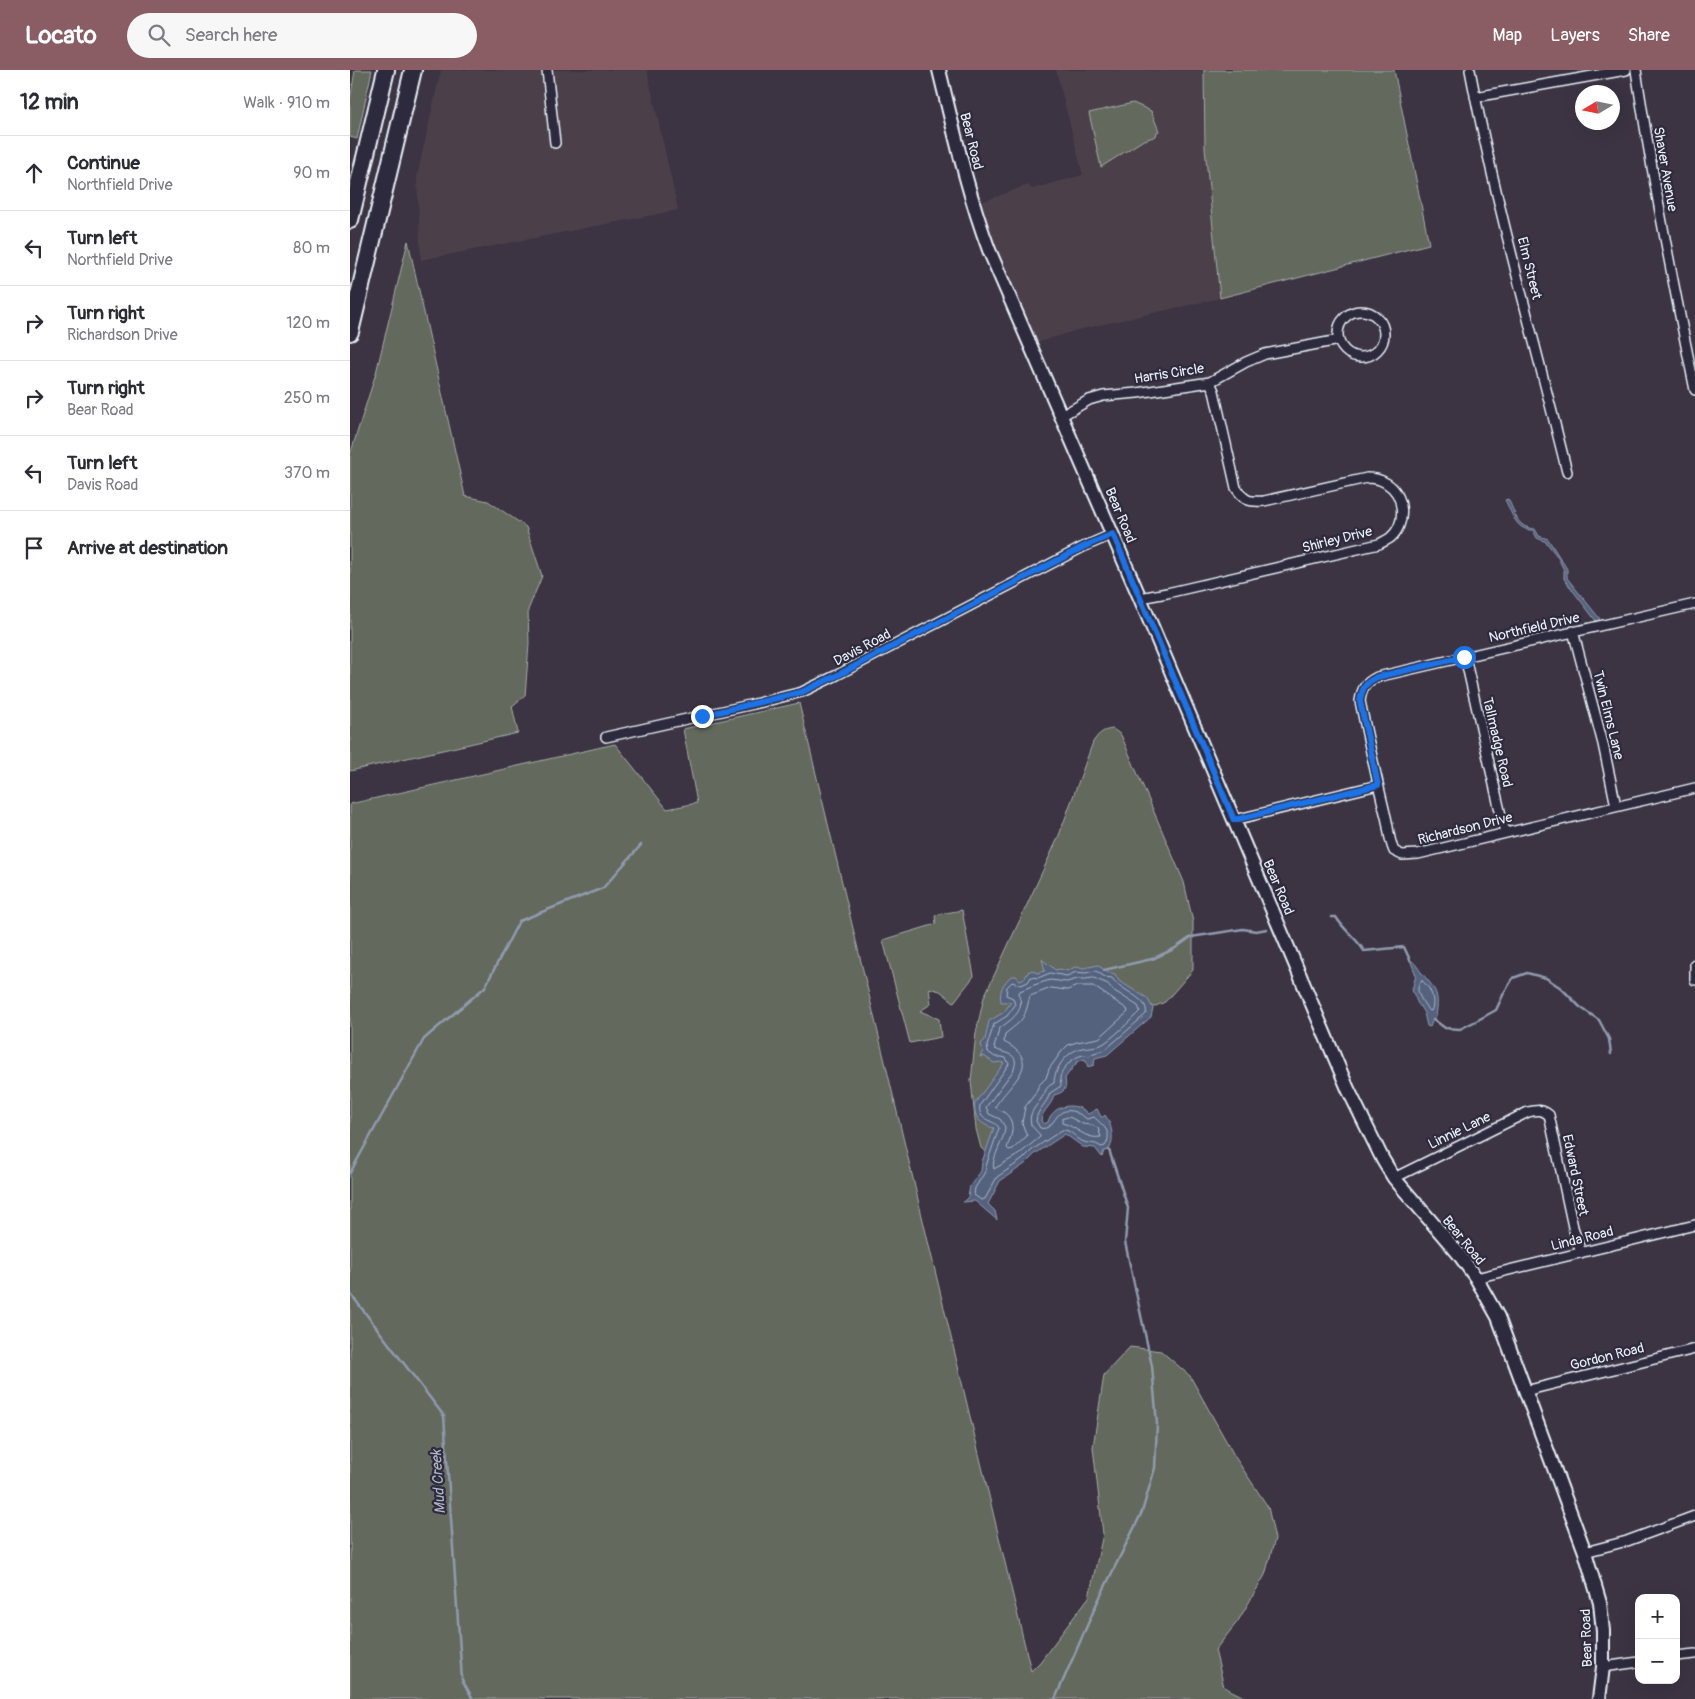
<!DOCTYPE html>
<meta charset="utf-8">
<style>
:root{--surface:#fff;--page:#f7f7f7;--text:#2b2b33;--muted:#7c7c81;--line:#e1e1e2;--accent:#8a5d65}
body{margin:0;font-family:Pangolin,sans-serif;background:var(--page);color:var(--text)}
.controls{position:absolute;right:15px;bottom:15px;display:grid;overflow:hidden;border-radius:10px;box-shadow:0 5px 20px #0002}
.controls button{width:45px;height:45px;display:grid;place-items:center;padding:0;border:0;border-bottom:1px solid var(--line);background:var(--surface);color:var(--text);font:25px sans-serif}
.compass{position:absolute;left:1225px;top:15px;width:45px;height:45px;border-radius:50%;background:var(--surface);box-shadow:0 5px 20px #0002;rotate:260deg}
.stop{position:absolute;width:15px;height:15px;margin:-11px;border:4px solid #1a73e8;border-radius:50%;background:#fff}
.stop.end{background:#1a73e8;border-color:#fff;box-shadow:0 1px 5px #0008}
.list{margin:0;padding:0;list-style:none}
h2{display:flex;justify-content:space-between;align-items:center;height:65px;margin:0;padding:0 20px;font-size:21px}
h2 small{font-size:16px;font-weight:400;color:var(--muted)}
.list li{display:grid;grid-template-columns:32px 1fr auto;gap:15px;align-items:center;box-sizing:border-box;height:75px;padding:0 20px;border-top:1px solid var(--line)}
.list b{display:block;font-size:19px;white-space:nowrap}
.list p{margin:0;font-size:16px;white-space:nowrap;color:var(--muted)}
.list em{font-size:16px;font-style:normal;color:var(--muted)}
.icon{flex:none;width:28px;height:28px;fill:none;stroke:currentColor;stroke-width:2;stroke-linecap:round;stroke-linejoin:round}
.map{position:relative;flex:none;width:1345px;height:1629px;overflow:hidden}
header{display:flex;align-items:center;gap:30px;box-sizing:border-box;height:70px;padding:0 25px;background:var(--accent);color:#fff}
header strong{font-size:24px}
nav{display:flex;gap:28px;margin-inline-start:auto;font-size:18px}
.search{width:350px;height:45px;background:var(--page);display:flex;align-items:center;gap:12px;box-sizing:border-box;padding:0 18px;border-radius:28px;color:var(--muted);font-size:19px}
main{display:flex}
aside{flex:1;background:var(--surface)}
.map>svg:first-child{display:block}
.built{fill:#4b414a}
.green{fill:#63695b;stroke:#a6adaa}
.water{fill:#55627e;stroke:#909baf}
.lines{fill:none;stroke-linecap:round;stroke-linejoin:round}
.shore{stroke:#adb8c7;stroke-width:1}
.stream{stroke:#909baf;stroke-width:2.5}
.street-casing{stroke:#e8f1f8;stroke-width:12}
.secondary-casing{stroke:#e8f1f8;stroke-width:16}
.highway-casing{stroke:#e8f1f8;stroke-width:20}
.street{stroke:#2f2a3d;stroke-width:9}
.secondary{stroke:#2f2a3d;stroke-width:12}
.highway{stroke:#2f2a3d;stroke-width:16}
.route{stroke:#1a73e8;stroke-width:6}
.labels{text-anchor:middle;stroke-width:4.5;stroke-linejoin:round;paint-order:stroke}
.street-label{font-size:14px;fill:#e8f1f8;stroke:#2f2a3d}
.water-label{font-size:15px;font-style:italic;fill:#adb8c7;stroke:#2f2a3d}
</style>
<header>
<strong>Locato</strong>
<div class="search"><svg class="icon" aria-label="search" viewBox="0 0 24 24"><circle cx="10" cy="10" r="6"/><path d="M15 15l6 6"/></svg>Search here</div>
<nav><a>Map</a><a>Layers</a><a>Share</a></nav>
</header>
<main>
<aside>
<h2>12 min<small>Walk · 910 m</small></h2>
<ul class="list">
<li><svg class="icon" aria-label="ahead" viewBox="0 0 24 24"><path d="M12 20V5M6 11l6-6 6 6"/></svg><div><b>Continue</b><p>Northfield Drive</p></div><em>90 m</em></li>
<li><svg class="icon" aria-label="left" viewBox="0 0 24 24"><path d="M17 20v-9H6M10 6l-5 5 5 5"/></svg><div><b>Turn left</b><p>Northfield Drive</p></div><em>80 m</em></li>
<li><svg class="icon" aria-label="right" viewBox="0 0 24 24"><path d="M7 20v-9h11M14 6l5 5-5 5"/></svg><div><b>Turn right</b><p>Richardson Drive</p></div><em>120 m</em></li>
<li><svg class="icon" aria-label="right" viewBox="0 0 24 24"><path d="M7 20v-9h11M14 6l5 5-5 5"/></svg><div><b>Turn right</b><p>Bear Road</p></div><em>250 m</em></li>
<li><svg class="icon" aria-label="left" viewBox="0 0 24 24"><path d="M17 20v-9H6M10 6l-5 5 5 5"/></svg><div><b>Turn left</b><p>Davis Road</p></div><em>370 m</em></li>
<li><svg class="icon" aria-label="arrive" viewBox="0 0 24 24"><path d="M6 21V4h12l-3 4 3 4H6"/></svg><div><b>Arrive at destination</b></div></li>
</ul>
</aside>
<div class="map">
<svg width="1345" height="1629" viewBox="0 0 1345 1629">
<rect width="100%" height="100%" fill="#3c3443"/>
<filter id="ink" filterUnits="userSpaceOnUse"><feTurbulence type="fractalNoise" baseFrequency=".02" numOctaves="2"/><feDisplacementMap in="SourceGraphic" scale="10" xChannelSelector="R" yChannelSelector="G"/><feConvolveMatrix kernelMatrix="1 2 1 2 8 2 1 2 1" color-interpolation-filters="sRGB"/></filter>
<g filter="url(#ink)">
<path class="built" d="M91,0h206l31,140 -257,50 -4,-83z
M706,0h148l1,78 15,150 -143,32 -41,13 -49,-116 -8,-24 49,-18 4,4 51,-14z"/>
<path class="green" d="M5,0h17l-15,69 -7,-2v-36z
M854,0h190l35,174 -209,54 -15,-150z
M783,33l18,8 8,20 -2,1 -1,4 -14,5 -41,26 -12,-54z
M58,171l57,255 23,5 38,26 16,49 -14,34 1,34 -4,52 -13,10 6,27 -168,38v-316l26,-82z
M449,633l232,968 9,-9 49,-65 14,-63 -10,-87 11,-72 26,-28 31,4 29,25 45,81 33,50 7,32 -10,36 -27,46 -23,29 9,37 24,12h-898v-895l265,-60 52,65 30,-6 -14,-74z
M763,659l8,6 63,147 9,40v48l-28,32 -42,18 -34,29 -97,109 -11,-10 -5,-19 -5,-48 5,-48 8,-36 74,-159 35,-96c6,-9 10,-12 20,-13z
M612,840l12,66 -20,26 -14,-11 -11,-3 2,16 -11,7 19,8 2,18 -31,6 -27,-103 53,-16 -1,-9z"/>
<path class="water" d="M1158,429c8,14 7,28 27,30l4,7 9,3 19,30v9l33,41 -4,2 -32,-42v-9l-7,-14 -11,-14 -9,-4 -4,-8c-17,1 -21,-17 -28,-30z
M692,889c4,5 9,6 13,11l5,-1 7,2 8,-4 9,1 14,-3 9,7 8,2 4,7 28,17 6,10 -2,9 -44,38 -12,3 -1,7 -6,2 -3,-8 -8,3 -12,16c2,11 0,14 -11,17 -2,11 -12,15 -13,26l3,3 4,-2c5,-18 28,-21 40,-8l9,-5 4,8h2l2,-2c7,10 10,24 4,35l-5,1 -2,6 -7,-9 -12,-1 -18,-13 -30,20 -10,10 -25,17 -12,23 7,7 2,9 -22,-19 -12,1 5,-5 2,-11 11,-15 1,-9 12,-34c-13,-3 -21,-11 -19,-25l29,-40 -3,-1 -7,1 -10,-7 -4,1 3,-6 -2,-7 4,-4 4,-19 15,-9 7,-10h-10c-2,-12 2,-18 10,-26h5l4,4 5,-2 3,-6 4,-2 5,3 8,-2z
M1060,890c6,3 7,7 11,12 14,17 19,20 15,44l-3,3 -3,8 -3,-1 -3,-13 -7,-11 -5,-12 4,-15z"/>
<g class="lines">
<path class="shore" d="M746,901l9,6 7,1c8,13 38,20 34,36l-41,36 -11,3 -5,3c-11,-5 -27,11 -29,22 0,3 1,6 1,8l-11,7c-3,11 -13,16 -14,28l4,7c18,5 13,-34 47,-9l7,-2c8,8 20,15 11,29l-4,1c-6,-5 -11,-3 -17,-5 -8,-3 -13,-13 -22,-12l-30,20 -10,10 -25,17 -12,22 -4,1 -7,-5 1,-7 10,-16 2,-9 12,-35c-5,-10 -22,-5 -19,-23l29,-41 -3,-6 -4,-1h-7l-7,-5 -1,-6 7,-22 13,-8 8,-11 -2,-7 -7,-3 1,-8 5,-5 9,3 7,-3 3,-5 7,1 12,-5 17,3 9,-4 9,1z
M744,908l14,6 5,6 25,16 2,5c-8,8 -30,30 -39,34 -6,2 -13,2 -19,3 -15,3 -28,21 -28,35 -10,5 -7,8 -13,16 -6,9 -13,14 -10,26l9,10v2l-22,18 -24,14c-4,-10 11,-29 11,-42l-5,-8 -11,-5 -3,-7 27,-36c9,-20 -10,-16 -19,-23l5,-19c11,-9 28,-18 19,-35l2,-3 14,-6 16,-5 17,2 10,-3h8z
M1072,911c9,6 14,21 9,30l-3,-1c-5,-8 -16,-21 -6,-29z
M728,916h15l34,23 1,3 -29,26 -22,4 -9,3 -6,6 -13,18 -3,9 -7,7 -4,9 -10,13 -3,16 5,13 -14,13 -4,1 -2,-2c4,-12 10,-25 -2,-35 -4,-3 -7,-3 -10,-6 15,-25 50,-44 9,-65l1,-8c19,-15 19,-14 25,-38l21,-8 16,2z
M719,1047l14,7 9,1 6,3 3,9c-16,3 -25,-11 -39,-14v-4z"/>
<path class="stream" d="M981,847h5c9,15 20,20 28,34l40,-4 6,13
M754,900l48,-11 22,-10 17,-12 52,-8 13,2 11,-2
M1083,949l12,9 15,1 18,-9 18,-10 8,-17 9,-15 14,-5 19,5 15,10 19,19 19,13 10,19 2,15
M0,1103l74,-134 61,-52 34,-66 84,-33 38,-43
M0,1223l94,123 18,264 11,19
M705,1629l42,-96 45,-91 13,-44 2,-44 -5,-58 -27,-124 3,-34 -19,-58"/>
<defs>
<path id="street" d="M197,0l8,73
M1120,0c26,135 64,268 97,402
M1286,0c16,107 37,213 59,320
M1125,27l151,-27
M988 264a23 23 0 1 1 46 0a23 23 0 1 1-46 0Z
M711,346l28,-16 14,-4 34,-3 73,-11 36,-20 19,-8 74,-14
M790,528l27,-5 212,-49c4,-2 8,-4 11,-6 17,-14 15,-44 -4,-55 -6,-4 -13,-5 -19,-5l-103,23c-16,1 -19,0 -28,-13l-22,-97 -4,-9
M1345,534l-318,73c-12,6 -15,11 -17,24 8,38 16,75 25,112 4,13 3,25 9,38l8,4 16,-1 277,-66
M1223,561l30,113 13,62
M1115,587l40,176
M256,667l148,-33 48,-12 35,-17 246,-128 30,-13
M884,750l144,-35
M1345,894v16
M1044,1108l134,-66c9,-2 14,-3 21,3l24,112 8,26
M1126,1208l219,-53
M1175,1321l170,-42
M1235,1482l42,-11 68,-25
M1326,1586l19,-2
M1253,1597l36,-5"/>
<path id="secondary" d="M589,0c15,61 28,121 50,180l151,348 208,491 35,71 11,18 64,75 18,25 22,39 87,235 15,51 3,28v36l-4,32"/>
<path id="highway" d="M0,150l36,-150
M0,262l63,-262"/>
</defs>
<use href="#street" class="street-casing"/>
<use href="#secondary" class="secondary-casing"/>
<use href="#highway" class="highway-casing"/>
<use href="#street" class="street"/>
<use href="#secondary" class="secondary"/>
<use href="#highway" class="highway"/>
</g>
</g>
<g class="lines" filter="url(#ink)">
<path class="route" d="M352,646l100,-24 36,-17 245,-128 30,-13 121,286 144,-35 -18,-84c2,-13 5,-18 17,-24l87,-20"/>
</g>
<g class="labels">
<g class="street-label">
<text transform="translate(622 71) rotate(76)" y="5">Bear Road</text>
<text transform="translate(1316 99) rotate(80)" y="5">Shaver Avenue</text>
<text transform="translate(1180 198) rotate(76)" y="5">Elm Street</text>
<text transform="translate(819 303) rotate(-9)" y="5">Harris Circle</text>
<text transform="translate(771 445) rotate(67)" y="5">Bear Road</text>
<text transform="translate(987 469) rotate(-14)" y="5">Shirley Drive</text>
<text transform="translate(1184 557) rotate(-13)" y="5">Northfield Drive</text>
<text transform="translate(512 577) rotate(-28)" y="5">Davis Road</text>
<text transform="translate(1259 645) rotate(76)" y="5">Twin Elms Lane</text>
<text transform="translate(1148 672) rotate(77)" y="5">Tallmadge Road</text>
<text transform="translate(1115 758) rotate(-14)" y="5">Richardson Drive</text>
<text transform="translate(929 817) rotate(67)" y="5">Bear Road</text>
<text transform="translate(1109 1060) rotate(-26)" y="5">Linnie Lane</text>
<text transform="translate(1226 1105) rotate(78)" y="5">Edward Street</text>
<text transform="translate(1232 1168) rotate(-14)" y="5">Linda Road</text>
<text transform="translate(1114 1170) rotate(51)" y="5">Bear Road</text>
<text transform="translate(1257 1286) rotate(-14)" y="5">Gordon Road</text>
<text transform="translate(1236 1568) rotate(-92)" y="5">Bear Road</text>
</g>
<g class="water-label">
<text transform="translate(88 1412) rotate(-94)" y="5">Mud Creek</text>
</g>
</g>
</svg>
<div class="controls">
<button>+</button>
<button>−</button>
</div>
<svg class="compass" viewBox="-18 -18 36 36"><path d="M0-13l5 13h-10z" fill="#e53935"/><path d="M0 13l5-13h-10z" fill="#7c7c81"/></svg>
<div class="stop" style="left:1114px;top:587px"></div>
<div class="stop end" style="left:352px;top:646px"></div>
</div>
</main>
